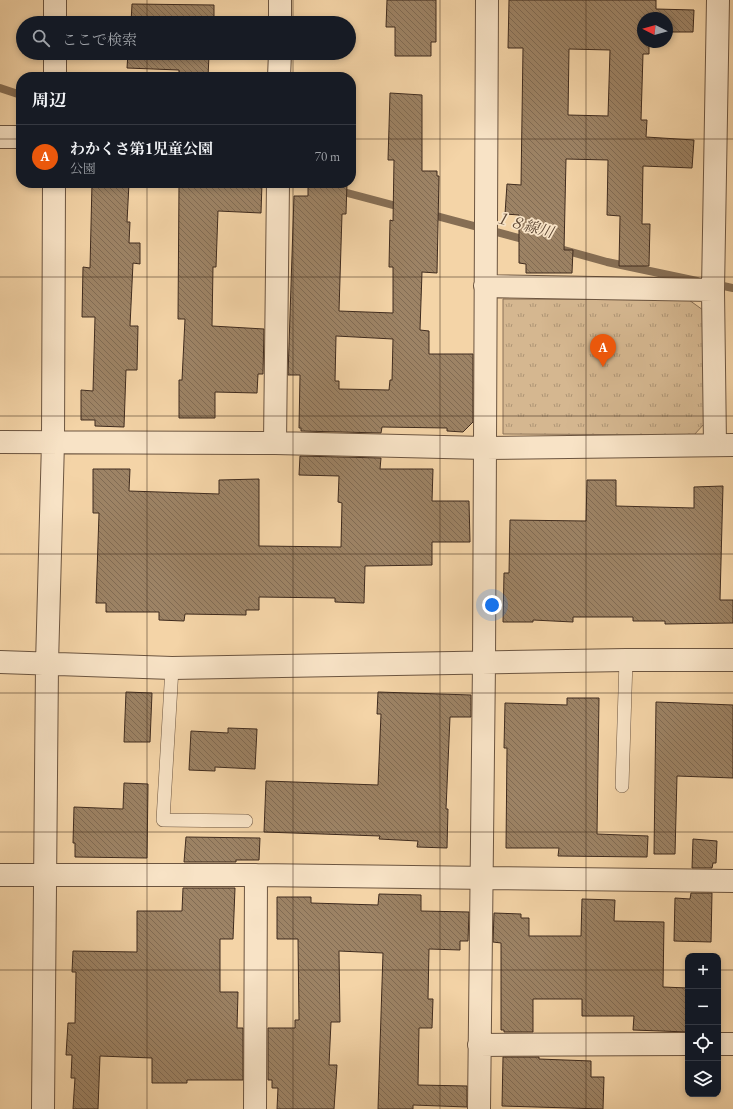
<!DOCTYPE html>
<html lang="ja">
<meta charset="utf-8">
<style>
:root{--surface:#171b24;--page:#242831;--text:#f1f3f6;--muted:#9ea1a6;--line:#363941;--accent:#ea580c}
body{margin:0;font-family:"EB Garamond","Noto Serif JP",serif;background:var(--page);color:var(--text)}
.controls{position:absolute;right:12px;bottom:12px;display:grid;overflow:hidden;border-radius:8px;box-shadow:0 2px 6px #0003}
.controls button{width:36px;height:36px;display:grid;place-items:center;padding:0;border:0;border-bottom:1px solid var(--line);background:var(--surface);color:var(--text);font:20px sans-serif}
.compass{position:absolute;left:637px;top:12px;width:36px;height:36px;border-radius:50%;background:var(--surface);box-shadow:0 2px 6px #0003;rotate:276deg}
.you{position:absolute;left:492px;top:605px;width:14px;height:14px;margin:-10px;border:3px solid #fff;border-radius:50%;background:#1a73e8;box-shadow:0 0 0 6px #1a73e833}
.badge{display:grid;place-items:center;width:26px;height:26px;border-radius:50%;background:var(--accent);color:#fff;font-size:13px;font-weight:700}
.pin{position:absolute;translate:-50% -33px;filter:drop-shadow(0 1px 2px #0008)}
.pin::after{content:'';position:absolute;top:21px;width:14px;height:12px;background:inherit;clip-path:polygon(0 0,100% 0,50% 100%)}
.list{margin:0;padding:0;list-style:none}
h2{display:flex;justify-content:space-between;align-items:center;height:52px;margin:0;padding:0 16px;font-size:17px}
h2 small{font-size:13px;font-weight:400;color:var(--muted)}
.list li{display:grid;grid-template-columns:26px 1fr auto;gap:12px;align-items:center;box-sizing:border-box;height:64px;padding:0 16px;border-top:1px solid var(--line)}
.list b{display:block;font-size:15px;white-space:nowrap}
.list p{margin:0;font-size:13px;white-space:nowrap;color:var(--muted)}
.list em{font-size:13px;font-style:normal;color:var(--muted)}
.icon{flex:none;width:22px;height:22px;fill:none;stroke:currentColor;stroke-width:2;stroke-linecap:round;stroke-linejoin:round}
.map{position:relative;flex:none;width:733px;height:1109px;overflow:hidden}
.search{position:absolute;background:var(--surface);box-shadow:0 2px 6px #0003;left:16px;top:16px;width:340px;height:44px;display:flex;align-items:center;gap:10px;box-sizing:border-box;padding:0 14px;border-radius:22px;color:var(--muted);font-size:15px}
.panel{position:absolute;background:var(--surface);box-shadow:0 2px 6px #0003;left:16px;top:72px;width:340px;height:116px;border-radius:16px}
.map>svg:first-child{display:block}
.grass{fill:url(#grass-tufts);stroke:#8a7157}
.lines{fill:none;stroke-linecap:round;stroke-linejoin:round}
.stream{stroke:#866e54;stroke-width:8}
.building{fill:url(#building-back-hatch);stroke:#3f2b1e;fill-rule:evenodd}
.lane-casing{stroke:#6c5540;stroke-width:14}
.street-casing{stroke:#6c5540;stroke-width:24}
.lane{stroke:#f8e3c6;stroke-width:13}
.street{stroke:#f8e3c6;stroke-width:22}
.grid{fill:none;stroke:#3f2b1e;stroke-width:1;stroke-opacity:0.55}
.labels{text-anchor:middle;stroke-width:3.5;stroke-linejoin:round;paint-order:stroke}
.water-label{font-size:15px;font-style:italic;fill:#5d4734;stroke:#f8e3c6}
</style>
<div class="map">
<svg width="733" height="1109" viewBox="0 0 733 1109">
<defs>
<pattern id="grass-tufts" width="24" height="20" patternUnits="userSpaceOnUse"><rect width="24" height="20" fill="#d5b790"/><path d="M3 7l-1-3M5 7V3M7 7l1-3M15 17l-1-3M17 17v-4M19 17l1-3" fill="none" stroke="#ae9575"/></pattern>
<pattern id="building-back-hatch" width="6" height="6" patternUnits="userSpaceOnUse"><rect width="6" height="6" fill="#9d8365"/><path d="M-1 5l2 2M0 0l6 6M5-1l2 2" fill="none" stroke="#816b53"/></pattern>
</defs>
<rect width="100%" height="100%" fill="#f4d4a7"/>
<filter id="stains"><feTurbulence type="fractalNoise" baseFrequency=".005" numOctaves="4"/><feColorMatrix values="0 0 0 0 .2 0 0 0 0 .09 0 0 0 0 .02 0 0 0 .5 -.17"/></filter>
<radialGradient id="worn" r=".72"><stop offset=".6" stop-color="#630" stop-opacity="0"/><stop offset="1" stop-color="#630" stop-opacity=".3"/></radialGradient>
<path class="grass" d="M503,299l186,1 14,10 1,114 -10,11 -191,-1z"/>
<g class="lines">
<path class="stream" d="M0,88l21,7
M336,190l68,18
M429,214l101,27
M564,250l43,12 90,19
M714,284l19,4"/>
</g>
<path class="building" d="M387,0h49v42h-5v14h-36v-29h-9z
M509,0h147v9l38,1 -1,22h-26v-14h-24v24h6v12h-6l-2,66h6l-1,17 48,3 -2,28 -49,-2 -1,58h8l-1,42h-30l1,-50 -13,-1 1,-55 -42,-1 -2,91h9l-1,23h-46v-9l-7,-1v-48l-14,-1 2,-30 14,1 2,-137h-15zM569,49l41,1 -2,66 -40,-1z
M132,4l82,1v18h-83z
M128,53h85v2h-4l-1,22h-29v-7l-52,-2z
M390,93l32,2v76h15v5h2l-2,97 -15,-1 -2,58 9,1v23h44v68l-10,10 -16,-1v-3l-65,-1 -1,6 -80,-2v-3h-2l1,-53h-12l6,-179h14v-13h39l-1,31h-4l-3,97 54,2v-46h-4l1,-47 3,1 1,-61h-6zM336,336l57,3 -1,41h-2l-1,10 -50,-1v-8h-4z
M92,183h37l-2,39h3l-1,21h11v21l-7,-1 -3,63h8l-1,44h-11l-2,57 -29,-1v-6h-14v-30l12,1 2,-74h-13l1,-50 7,1z
M179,183h83l-1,30 -43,-2 -2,56h-3l-1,59 52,3 -1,45h-5l-1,19 -42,-1v26h-36v-38h3l3,-61h-7z
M300,456l81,2 -1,11h53l-1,32h37l1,41h-38v23l-67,1 -1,37 -29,-1v-4l-76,-1v13h-13v5l-61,-1 -1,7 -25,-1v-8h-53v-9h-10l3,-90h-6v-44h37l-1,22 90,3v-14l40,-1v67l82,1 1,-44 -4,-1 1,-26 -40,-1z
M587,480h29v26l78,2v-21l29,-1 -3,114h13v23l-68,1v-3h-32v-4h-60v5l-40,-2v2h-30l1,-49h5l1,-53 76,1z
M126,692l26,1 -2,49h-26z
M378,692l93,3v22h-21l-4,92h2l-1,39 -30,-1 1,-6 -39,-2 1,-3 -116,-4 2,-51 112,4 3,-71h-4z
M567,698h32l-2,136 51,2 -1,21 -89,-1 1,-8h-53l1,-100h-3l1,-45 62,2z
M656,702l77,3v73l-56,-2 -2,78h-21z
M228,728l29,1 -2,40 -40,-2v4l-26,-1 2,-39 37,2z
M124,783l24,1 -1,74 -72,-1v-14h-2l1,-36 49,2z
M186,837l74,1 -1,22h-23v2h-52z
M693,839l24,2 -1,22h-3l-1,5h-20z
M183,888h52l-2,51h-13v53h18l-1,36h6v52h-56v3h-35v-25l-52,-2 -2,53h-25l2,-31h-4l1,-23h-6l2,-32h7l1,-51h-4l1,-21 64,1v-41h45z
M691,893h21l-1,49 -37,-1 1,-43 15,1z
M379,894l42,1v16l48,1 -1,29h-8v9l-31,-1 -1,50h5l-1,29h-13l-1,57 49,1v21l-54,-2v4h-35l5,-156 -44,-2 1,71h-9l-2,43h8l-3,44h-57l1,-21h-6v-8h-4v-52h27v-8h4l-1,-81h-21v-42h34v6l67,2z
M582,899l33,1 -1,21 50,1 -1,65 25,1v44l-55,-2 1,-14h-52v-17h-49v33h-29v-2h-3v-87l-8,-1 1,-29 27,1v4h8v18h52z
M503,1057h36v2l52,2v16h13l-1,32 -101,-3z"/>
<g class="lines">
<defs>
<path id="lane" d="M172,668l-9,152 83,1
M622,786l4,-126"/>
<path id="street" d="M55,23v-23
M280,23v-23
M55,77v-24
M279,77l1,-24
M0,137h21
M485,286l228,4
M0,442l275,1 210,5 248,-3
M275,443l3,-260
M715,445l-2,-155 5,-290
M0,662l172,6 454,-8h107
M0,875h256l477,6
M718,1044h15
M479,1045l209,-1
M43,1109l4,-445 6,-222 1,-259
M255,1109l1,-234
M479,1109l5,-446 3,-663"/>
</defs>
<use href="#lane" class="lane-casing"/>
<use href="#street" class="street-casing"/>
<use href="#lane" class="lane"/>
<use href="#street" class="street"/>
</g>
<path class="grid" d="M147,0v23M293,0v23M440,0v1109M586,0v1109M147,53v24M293,53v24M0,139h21M351,139h382M147,183v926M293,183v926M0,277h733M0,416h733M0,554h733M0,693h733M0,832h733M0,970h688M718,970h15"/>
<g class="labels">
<g class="water-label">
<text transform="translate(524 225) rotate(15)" y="5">１８線川</text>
</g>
</g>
<rect width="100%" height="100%" filter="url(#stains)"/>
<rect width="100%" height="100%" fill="url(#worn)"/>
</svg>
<div class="controls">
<button>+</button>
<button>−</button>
<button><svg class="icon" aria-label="locate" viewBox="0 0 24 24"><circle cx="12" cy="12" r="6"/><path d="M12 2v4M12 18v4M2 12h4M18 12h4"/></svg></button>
<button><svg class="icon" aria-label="layers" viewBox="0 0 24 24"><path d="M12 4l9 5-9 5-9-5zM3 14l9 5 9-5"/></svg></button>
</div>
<svg class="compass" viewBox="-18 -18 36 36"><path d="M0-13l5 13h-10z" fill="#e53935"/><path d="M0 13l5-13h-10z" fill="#9ea1a6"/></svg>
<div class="you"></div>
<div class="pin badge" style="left:603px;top:367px">A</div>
<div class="search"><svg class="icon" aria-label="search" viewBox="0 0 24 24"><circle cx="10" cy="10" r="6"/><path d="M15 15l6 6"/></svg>ここで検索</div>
<section class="panel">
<h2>周辺<small></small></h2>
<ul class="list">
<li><span class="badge">A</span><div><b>わかくさ第1児童公園</b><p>公園</p></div><em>70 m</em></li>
</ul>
</section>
</div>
